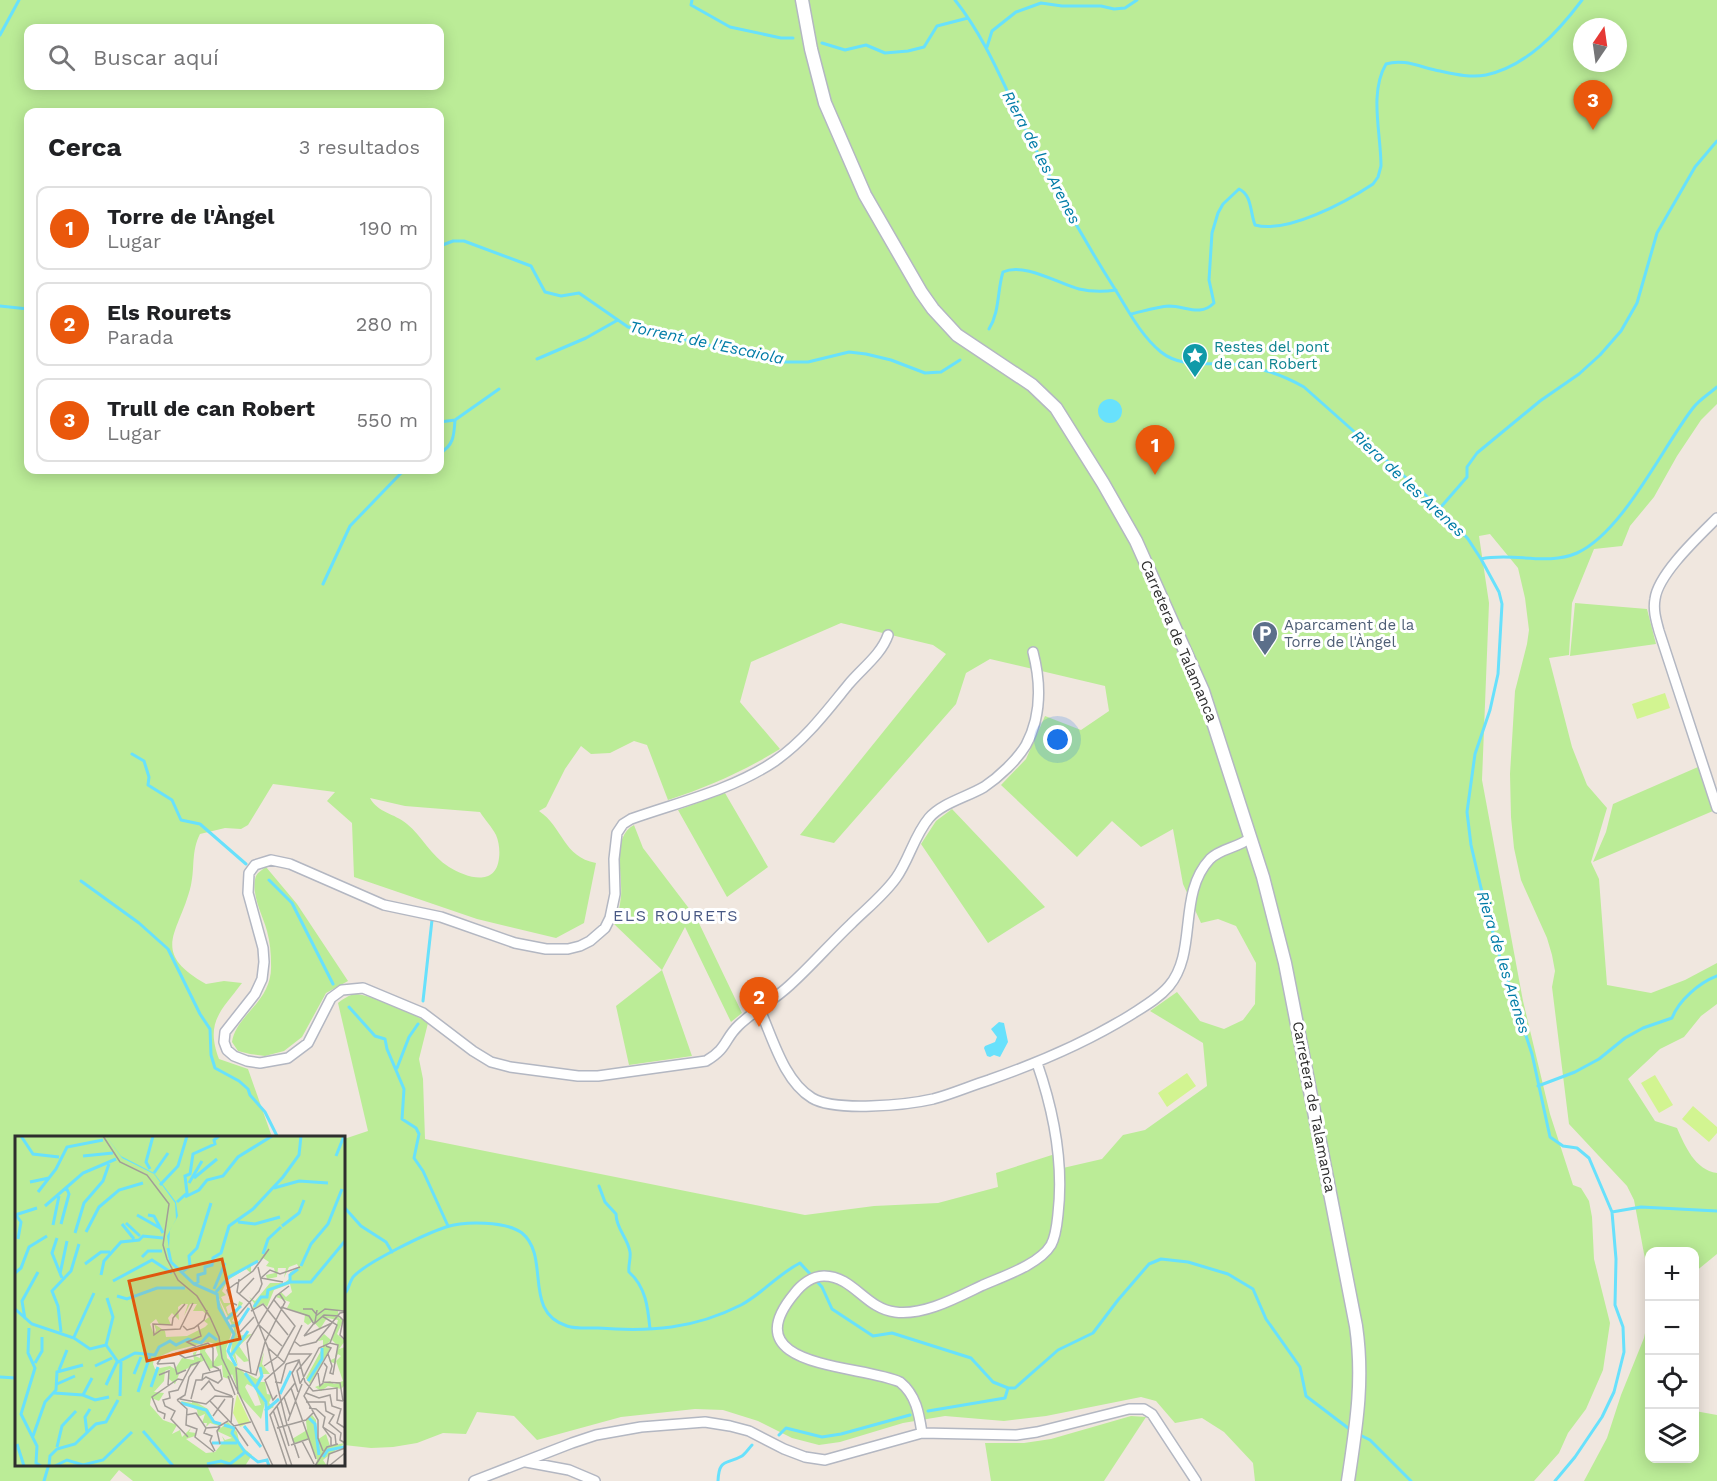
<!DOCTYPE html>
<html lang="es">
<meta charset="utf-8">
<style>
:root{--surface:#fff;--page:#f6f6f6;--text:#202124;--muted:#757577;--line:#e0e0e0;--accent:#ea580c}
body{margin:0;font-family:"Work Sans",sans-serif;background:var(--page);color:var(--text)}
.controls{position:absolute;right:18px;bottom:18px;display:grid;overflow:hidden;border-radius:12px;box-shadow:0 3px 15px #0003}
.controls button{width:54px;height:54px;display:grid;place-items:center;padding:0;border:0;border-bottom:2px solid var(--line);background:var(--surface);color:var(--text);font:30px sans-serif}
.compass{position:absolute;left:1573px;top:18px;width:54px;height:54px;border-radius:50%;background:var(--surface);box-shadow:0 3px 15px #0003;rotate:13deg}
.you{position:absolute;left:1058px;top:740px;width:21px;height:21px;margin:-15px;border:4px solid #fff;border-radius:50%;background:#1a73e8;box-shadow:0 0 0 9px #1a73e833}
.badge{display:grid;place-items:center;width:39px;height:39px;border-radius:50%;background:var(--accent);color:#fff;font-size:20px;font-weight:700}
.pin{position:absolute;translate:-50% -50px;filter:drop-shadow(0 2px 3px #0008)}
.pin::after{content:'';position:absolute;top:32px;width:21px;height:18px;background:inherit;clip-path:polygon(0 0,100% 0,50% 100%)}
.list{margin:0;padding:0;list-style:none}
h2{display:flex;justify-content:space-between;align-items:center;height:78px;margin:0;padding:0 24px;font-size:26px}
h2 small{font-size:20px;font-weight:400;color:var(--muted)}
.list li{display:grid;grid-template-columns:39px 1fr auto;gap:18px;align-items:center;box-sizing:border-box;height:84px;margin:0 12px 12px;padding:0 12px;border:2px solid var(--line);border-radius:12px}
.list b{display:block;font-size:22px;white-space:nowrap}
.list p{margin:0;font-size:20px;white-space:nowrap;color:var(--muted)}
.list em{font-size:20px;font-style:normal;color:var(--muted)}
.icon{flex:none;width:33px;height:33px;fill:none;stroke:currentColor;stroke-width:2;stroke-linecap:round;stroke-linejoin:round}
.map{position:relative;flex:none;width:1717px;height:1481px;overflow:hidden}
.search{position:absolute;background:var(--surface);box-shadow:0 3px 15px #0003;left:24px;top:24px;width:420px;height:66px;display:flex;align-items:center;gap:15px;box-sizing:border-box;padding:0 21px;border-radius:12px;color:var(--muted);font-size:22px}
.panel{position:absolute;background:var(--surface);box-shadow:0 3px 15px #0003;left:24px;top:108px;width:420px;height:366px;border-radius:12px}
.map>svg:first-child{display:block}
.green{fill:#bbec97;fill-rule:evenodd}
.pitch{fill:#d2f491}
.water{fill:#68e1fc}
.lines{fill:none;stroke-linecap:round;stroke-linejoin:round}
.stream{stroke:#68e1fc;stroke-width:3}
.minor-casing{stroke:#b3b7c2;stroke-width:12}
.tertiary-casing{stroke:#b3b7c2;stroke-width:15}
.minor{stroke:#fff;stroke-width:9}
.tertiary{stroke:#fff;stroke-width:12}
.labels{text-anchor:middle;stroke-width:6;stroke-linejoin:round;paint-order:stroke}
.culture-label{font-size:15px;fill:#0d838f;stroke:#fff;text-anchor:start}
.service-label{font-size:15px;fill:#4e5e75;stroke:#fff;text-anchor:start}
.street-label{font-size:15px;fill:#2e2e2e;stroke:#fff}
.water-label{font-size:16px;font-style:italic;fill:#017ca7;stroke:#fff}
.neighbourhood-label{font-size:16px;letter-spacing:1.5px;fill:#485884;stroke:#fff}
.inset-river{fill:none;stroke:#68e1fc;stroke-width:3}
.inset-road{fill:none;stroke:#a29d98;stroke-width:1.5}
.view{fill:#df570e;fill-opacity:0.15;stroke:#df570e;stroke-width:3}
.inset-edge{fill:none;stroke:#2e2e2e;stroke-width:3}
</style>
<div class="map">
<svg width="1717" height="1481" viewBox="0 0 1717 1481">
<rect width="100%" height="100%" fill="#f0e7df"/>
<path class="green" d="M0,0h1717v404l-16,16 -24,36 -23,41 -24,29 -8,20 -28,3 -22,54 -3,52 -20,3 23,89 15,38 20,23 -16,54 8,17 8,106 44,8 34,-13 32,-17v41l-16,12 -17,21 -24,12 -32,30 27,42 22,7c8,18 18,42 40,45v81l-22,18 -1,-20h-44v206h44l1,-47 22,4v66h-133l23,-43 14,-43 23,-57 3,-15 1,-48 -14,-75 -7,-14 -58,-62 -17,-137 3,-16 -3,-16 -5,-17 -26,-58 -7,-32 -3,-31 -1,-43 5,-83 12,-47 2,-14 -4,-32 -7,-30 -28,-34 -11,2 10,67 -7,177 41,221 27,113 23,71 8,3 8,13 3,16 2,42 16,64 -7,47 -17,39 -18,24 -9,20 -25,28h-279l-2,-18 -29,-31 -22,-14 -27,5 -19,-22 -15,-4 -95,19 -42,5 -59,-5 -42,7 -63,19 -21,3 -27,-7 -34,-17 -35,-11 -28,-1 -74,8 -84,23 -23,-24 -37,-4 -11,22 -23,-1 -26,10 -24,4 -22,1 -27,-3v-306l24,-8 -30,-128c5,-4 11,-8 17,-9 12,-1 63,21 73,29l-9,36 4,20 2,60 380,76 69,-9 64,-3 60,-16 -2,-14 59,-19 8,14 39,-9 21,-24 22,-5 62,-44 -4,-43 -53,-32 27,-19 23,29 24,8 19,-9 12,-16 1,-41 -20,-37 -18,-7 -17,4 -18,-39 -10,-55 -32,18 -29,-26 -35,36 -76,-72 25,-26 19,-43 36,14 28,-19 -4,-25 -115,-27 -24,14 -10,31 -122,139 -34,-8 146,-181 -13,-9 -92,-22 -90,39 -11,40 40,47c-36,22 -72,38 -112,51l-21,-55 -13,-4 -24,12 -19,1 -10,-8 -16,23 -19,38 -7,4c24,16 24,46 57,52l-12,60 -28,15 -79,-19 -123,-42 -2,-54 -25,-22 8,-9 -62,-8 -25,41 -7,4 -16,-1 -25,6c-9,18 -5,33 -9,51 -11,48 -43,66 15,99l18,-3 18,2c-21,28 -37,39 -23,76l29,10 24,68 -256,1v326l191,1 7,16h-81l-14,-11 -9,11h-110zM1582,27h36v36h-36zM28,28h412v58h-412zM28,112h412v358h-412zM370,798l35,8 75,6c5,8 12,15 16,23 3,7 4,16 3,23 -3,29 -32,20 -50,9 -18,-11 -27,-31 -42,-43 -13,-11 -29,-11 -37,-26z
M1575,603l72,6 9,35 -86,12z
M1698,767l15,44 -120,51 13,-30 7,-28z
M725,793l43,74 -41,30 -49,-87z
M952,809l93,98 -57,36 -67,-99 15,-23z
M634,825l9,23 54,71 45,94 -11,9 -46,-95 -23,43 30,86 -63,9 -13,-59 46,-36 -48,-46c4,-8 6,-18 7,-28 2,-21 -10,-59 13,-71z
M266,867l31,37 51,77 -22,12 -24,44 -18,14 -19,5 -15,-2 -12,-3 -6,-9c4,-28 41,-40 39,-78 0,-11 -1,-22 -4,-33 -4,-15 -17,-38 -11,-55 2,-4 6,-6 10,-9z
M1131,1416l15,1 -42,64h-113l-6,-38h39l27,-4z"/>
<path class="pitch" d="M1665,693l5,15 -33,11 -5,-15z
M1187,1073l9,13 -29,21 -9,-14z
M1655,1075l18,30 -14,8 -18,-30z
M1693,1106l24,21v6l-8,9 -27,-23z"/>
<path class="water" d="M1098 411a12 12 0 1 1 24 0a12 12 0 1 1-24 0Z
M999,1022l5,1 4,19 -8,15 -6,-2 -4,2 -3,-1 -3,-8 1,-2 10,-4 2,-5 -6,-8z"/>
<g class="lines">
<path class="stream" d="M692,0l-1,5 39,22 51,11h12
M955,0c32,40 49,87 72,132 26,52 55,105 86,154 14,22 27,49 48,66 22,18 53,9 79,13 23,3 43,10 64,22l136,121 28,31 13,20 18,33 3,12 -4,70 -8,36 -15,44 -8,58 4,33 10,43 17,63 34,103 18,83 13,9 14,2 12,10 23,54 4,47 -1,46 8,22 1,25 -10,40 -12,25 -27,40 -20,24
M0,35l19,-35
M822,43l23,7 21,-5 19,8 23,-2 16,-4 13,-21 31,-8
M987,47l5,-16 24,-19 25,-9 21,3h39l13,3 11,-1 12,-8
M440,246l13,-5h11l67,25 14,26 16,4 18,-3 49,34 156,35h24l41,-10 17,2 25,6 34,13 16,-1 19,-12
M0,306l28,3
M1131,314c13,-3 25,-7 38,-8 17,0 31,11 45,-3l-5,-23 3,-47 6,-20 5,-9 16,-15c13,6 11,23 16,36 32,9 91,-23 118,-41l5,-7 3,-11c0,-33 -12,-73 5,-102 18,-6 36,4 54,7 14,3 31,7 46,4 41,-9 72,-43 96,-75
M989,329c11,-18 8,-38 14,-57 21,-10 56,12 76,17 13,3 24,3 37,1
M537,359l49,-21 30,-17
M440,422l15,-2
M440,453c14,-8 14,-18 15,-33l44,-31
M1440,508l27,-31v-10l10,-14 63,-52 39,-27 21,-19 21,-24 16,-28 20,-70 38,-66 22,-26
M1481,559c31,-7 66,7 96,-6 46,-21 85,-105 116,-145 6,-8 16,-14 24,-21
M323,584l27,-58 54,-56
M132,754l12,7 5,16 -1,8 24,15 9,20 19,4 46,40
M269,880l23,23 41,81
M81,881l58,42 29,26 32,65 10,15 1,26 4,13 24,13 9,8 2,6 15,17 13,26
M423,1001l9,-81
M349,1007l26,29 10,3 2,10 17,40 -2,30 14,9 3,6 -5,24 9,13 25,55
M397,1068l12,-31 9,-13
M1538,1086l37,-14 24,-13 26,-21 18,-10 29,-10c7,-18 27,-35 45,-42
M599,1186l6,16 11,12c0,15 12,24 14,38 1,7 -2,13 -1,20 17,15 19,36 21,57
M344,1207l17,19 25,16 6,10
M1612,1212l29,-5 76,4
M344,1293l2,-1c3,-4 4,-12 8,-16 15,-15 71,-42 92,-49 19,-6 60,-6 76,6 29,24 0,79 45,93 9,3 22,2 31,2 52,4 96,1 143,-23 21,-11 37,-31 59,-42l22,24 10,22 41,27 19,-3 79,25 22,24 15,6h7l43,-38 35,-17 25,-33 31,-36 12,-5 27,3 40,12 25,15 13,30 34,48 6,29 46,35
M0,1377l16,1
M928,1411l77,-13 3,-10
M1358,1434l12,6 41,41
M779,1435l7,-7 36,9 19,-3 69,-19
M44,1481l5,-17
M718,1481c1,-23 8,-16 24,-25 4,-3 7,-8 10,-11"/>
<defs>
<path id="minor" d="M1717,518c-18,18 -59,56 -62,81 -2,11 1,21 4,32l58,177
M888,635c-7,20 -26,33 -40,50 -22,27 -43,55 -73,76 -43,29 -96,41 -144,58l-8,5 -6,9 -3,26 1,35 -5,24 -5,10 -15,13 -10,5 -12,3h-22l-31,-6 -74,-26 -57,-12 -94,-41 -19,-4 -16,5 -6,8 -1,20 15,55 1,14 -2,17 -7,15 -30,38 -1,10 3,8 7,6 13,5 13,2 28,-5 20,-15 23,-45 11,-8 21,-2 60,25 50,38 18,11 19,5 68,9h20l108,-15c22,-13 18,-22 33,-36 16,-15 35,-25 51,-40 21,-19 40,-41 61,-61 15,-15 32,-28 45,-46 13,-18 18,-42 33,-60 13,-15 38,-21 55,-31 15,-10 33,-27 42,-42 16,-30 15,-62 7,-93
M760,1010c13,29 24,71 52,88 23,14 95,7 121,1 19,-5 37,-13 56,-19 49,-17 96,-37 140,-64 14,-9 29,-17 40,-30 29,-34 8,-92 41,-127 11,-11 28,-11 40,-21
M922,1433c-3,-20 -6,-38 -22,-51 -40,-18 -168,-13 -106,-88 7,-9 18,-18 30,-18 29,0 42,33 71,36 28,4 61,-14 86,-26 20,-9 58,-21 70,-41 5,-9 6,-21 7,-31 6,-52 -4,-102 -21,-151
M526,1462l43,8 26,11
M474,1481l98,-38 24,-8 45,-8 64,-5 25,4 19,5 35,18 21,8 20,3 97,-27 94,2 21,-3 92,-23h15l8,5 44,67"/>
<path id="tertiary" d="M802,0l9,49 14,54 40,92 56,97 12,17 24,26 75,50 24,23 47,75 33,58 67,150 60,186 22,86 71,363c8,55 0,101 -8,155"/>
</defs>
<use href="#minor" class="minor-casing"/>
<use href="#tertiary" class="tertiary-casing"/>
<use href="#minor" class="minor"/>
<use href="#tertiary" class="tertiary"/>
</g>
<defs>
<symbol id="sight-pin" viewBox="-11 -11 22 30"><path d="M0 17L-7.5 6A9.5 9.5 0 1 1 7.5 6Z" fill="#0f9aa8" stroke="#fff"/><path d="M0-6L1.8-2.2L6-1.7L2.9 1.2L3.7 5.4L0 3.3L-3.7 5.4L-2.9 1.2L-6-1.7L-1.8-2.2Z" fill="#fff"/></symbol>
<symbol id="parking-pin" viewBox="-11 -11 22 30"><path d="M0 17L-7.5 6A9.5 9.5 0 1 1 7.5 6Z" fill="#5c6f8a" stroke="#fff"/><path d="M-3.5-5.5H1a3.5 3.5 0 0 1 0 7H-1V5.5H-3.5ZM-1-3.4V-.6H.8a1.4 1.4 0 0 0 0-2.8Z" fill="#fff"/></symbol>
</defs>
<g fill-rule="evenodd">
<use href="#sight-pin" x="1180" y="341" width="30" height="40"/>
<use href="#parking-pin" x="1250" y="619" width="30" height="40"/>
</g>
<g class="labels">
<g class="culture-label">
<text x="1214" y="352">Restes del pont<tspan x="1214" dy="17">de can Robert</tspan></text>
</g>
<g class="service-label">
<text x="1284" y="630">Aparcament de la<tspan x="1284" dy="17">Torre de l'Àngel</tspan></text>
</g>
<g class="street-label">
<text transform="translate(1179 641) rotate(67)" y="5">Carretera de Talamanca</text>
<text transform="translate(1314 1107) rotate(79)" y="5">Carretera de Talamanca</text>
</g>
<g class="water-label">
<text transform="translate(1042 157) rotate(62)" y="6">Riera de les Arenes</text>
<text transform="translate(707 342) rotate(12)" y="6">Torrent de l'Escaiola</text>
<text transform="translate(1409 483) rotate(43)" y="6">Riera de les Arenes</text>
<text transform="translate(1504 962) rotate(73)" y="6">Riera de les Arenes</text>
</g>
<g class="neighbourhood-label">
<text x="676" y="921">ELS ROURETS</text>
</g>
</g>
<g transform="translate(15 1136)">
<rect width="330" height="330" fill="#f0e7df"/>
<path d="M0,0h330v176l-7,-1 1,8 2,-2 2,4 -6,13 8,7 -6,8 6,-2v38l-4,4 -13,-3 -7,5 -6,-4 15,-6 4,3 9,-3 -7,-20 5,-5 -3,-2 -3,5 1,5 -7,-3 6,-3 3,-12 -6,-6 6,-20 -11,-2 -7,11 -7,-8 -5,4 -4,-3 1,-7 -18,-7 3,-6 -14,-5 5,-5 5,5 6,-5 -2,-8 -16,6 -7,17 -4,-4 -11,7 2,-7 -5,-6 6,4 15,-18h14l5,-4 1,-7 9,-4 -2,-4 -8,3 -5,11 2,-10h-8l-1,9 -10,2 -1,-4 9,-2 -1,-5 -8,-2 3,-4 -6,-4 -12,8v7l-5,-4 -18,11 -6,11 4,4 -5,2 3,6h8l-6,4 2,7 9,-5 2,-8 4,2 -11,18 5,2 12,-13 -13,19 1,7 15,-2 -13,12 10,15 -5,1 -9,-9 3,13 -7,-14 3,-23 -18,-37 16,40 -6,17 1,9 22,19 4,10 -6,-3 -2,3 10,19 6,-1 -6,-17 10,15 -4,16 -21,-23 -8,-22 -3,5 -6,-2 -1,-12 -13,4 -4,-9 -25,12 -5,12 -6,-5 1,-10 -8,3 3,-1 -1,10 -10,11 10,1 -5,8 -8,-3 -1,7 13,15 14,5 -5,9 8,-4 2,7 9,-9 -2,4 7,1 -1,3 -9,3 20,14 9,-1 9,-11 -2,-5 3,4 7,-2 -15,-7 11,-9 9,10 3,13 12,10 -7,11h-230zM167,168h6l-4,12 6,-12h7l-4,7h10l6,6 -5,4 4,3 -3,3 -18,9 -21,1 -1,-6 -11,-7 2,6 -2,5 -4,-11 6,-5 3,5 12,1 -3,-7 4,-5 7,7 -1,-13zM193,206l7,2 3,11 -5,8 -8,-12 3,-8 -8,3v12l-5,-2 2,-5 -4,2 1,7 -12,-2 -7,11 -5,-3 -15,3 -2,-5 1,-5 18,-8zM309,198l7,6 -6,6 6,1 -21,37 -4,-6 17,-31v-7l-5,1zM249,216l-2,12 8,10h-7l-4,8h6l2,12 5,1 -3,8 5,4 -6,3 -1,-8 -22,-30 12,7 3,-3 -1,-10zM177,264l16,9 7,13 7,1 -3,3 -9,-3 -4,4 1,-4h-5l3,-9 -7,3 -1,-7 -17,-9 12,2zM297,279l4,5 1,20 9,-6 4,12 15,-3 -22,17 4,6h-11l1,-7 -9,-20 -14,4 -2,-4 15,-9 -1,-9z" fill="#bbec97" fill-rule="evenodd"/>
<path d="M222,258l13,28 -10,5 -7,-14z" fill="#d2f491"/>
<path d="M91,0l15,20 33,17 22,29 2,14 -8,14 -1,19 -2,-13 9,-17 -1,-16 -21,-29 -32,-16z" fill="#68e1fc"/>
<path class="inset-river" d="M6,0l12,18 26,3M68,20l30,-3M321,20l8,-20M135,33l-4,-7 7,-26M139,37l14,-20M179,42l23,-19M15,46l19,-4M174,47l13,-22M145,49l18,-19 9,-30M259,52l25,-7 29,2M23,56l18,-23 11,-22 36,-7M170,61l14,-7 8,-10 16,-4 15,-19 34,-21M162,66l10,-9 -2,-17 5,-2 3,-20 22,-10 -1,-4 5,-4M30,70l38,-33 33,-14M0,79l22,-7M1,79l5,7 -3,17M122,79l23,13M133,79l6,1 9,17M223,86l17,2 25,-7M111,87l14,13M46,88l8,-30 -3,-7M107,88l12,15M38,89l6,-29M267,90l17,-13 5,-13M71,96l13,-25 20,-17 24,-7M60,97l9,-30 19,-22 6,-17M42,102l-5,15 10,25M153,112l3,14 23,22 23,10 2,14 15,26 -6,17 8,15M248,118l5,-15 13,-12M127,121l6,-6h14M70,128l16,-12h9M286,130l10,-22 17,-20 14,-35M168,135l7,-5 -1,-10 8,-8 14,-45M0,137l6,-5 8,-21 18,-11M45,138l7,-33M86,139l3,-14 17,-19 18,-2 4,-4 20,2M98,145l39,-21 20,13M275,146h21l34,-41M179,148l4,-2v-7l7,-2v-6l7,-2 1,-7 8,-5 8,-27 24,-17 30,-32 16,-22 2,-19M199,153l11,-26M201,156l13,-15 29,-16M102,160l10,3 30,-11h28M239,171l7,-10h6l1,-7 22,-8v-7l8,-6M0,173l17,15 42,14 16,11 16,-4 12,17 17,-9 20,2 4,-8 11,-6 6,4 12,-6 13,4 8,-9 8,6M10,183l-3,-18 16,-29M212,183l14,-13M216,190l7,-1 11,-17M14,192l-1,25 7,15 -14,46 16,32 -1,17 5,3M46,196l-3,-26 -6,-15 19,-20 8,-27M59,201l20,-44M91,209l7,-28 -6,-19M215,221l18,-26M20,227l7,-12v-14M80,230l17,-8M44,234l8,-20M230,237l21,29 1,29M119,238l7,-17M293,245l14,-22v-11M42,248l18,-8M91,249l11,-23M136,251l7,-20M241,251l6,-11 -2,-9M123,256l12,-36M39,257l29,2 12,5 14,-3M265,258l11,-23M68,259l9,-17M105,260l1,-34M166,267l25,7 8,12 7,2M250,275l14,-12M294,282l6,6 4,31M209,289l10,3 -2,5 13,19 13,10 9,-2 2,6M229,290l17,21M128,295l30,35M72,297l-2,-16 5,-8M18,300l12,-34 11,-12 1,-18 26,-7M197,307h25M2,308l7,22M42,311l5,-21 14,-15M308,321l5,-7 16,-3M192,328l14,-3 9,3 14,-11M34,330l1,-10 7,-7 18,-5 21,-20 10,-2 12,-22M40,330l12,-6 16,5 20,-5 29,-28"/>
<path class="inset-road" d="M88,0l17,26 27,13 22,29 -6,41 4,14 11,21 19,16 13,21 9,20 3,21 51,108M246,142l9,-8 10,4 20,-7M246,142l22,4M224,143l-2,13 13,11 18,45 19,77M224,158l15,-16M170,168l-12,14 -1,7 -19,-1 1,11 7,-5 19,-1 13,-26M222,169l-5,-2 -5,-13 26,-19 16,-22M266,171l28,9 5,8M288,173h9l5,6 8,-6 19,2M236,175l12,-7 25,31M307,180l15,9 -7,18M324,180l4,4 -3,15 5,5M222,181l22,-26 3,-7 -4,-17M299,188l10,-9 15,1M244,189l23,21M168,190l4,4 7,-2 10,-8 3,-10M225,196l14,-15M289,200l28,-13M289,200l11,-14 2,-12M279,205l6,5 16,-4 24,-29 5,-1M182,211l-10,-5 14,-6 -3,-11M253,212l17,15M162,217l8,5 16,-4 9,17M273,218h23l-14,17 3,12M309,227l3,4 -4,15 17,1 3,18M142,228l4,-6 47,-15 5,5v18l6,3M142,228l17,-1 3,11 9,-4M271,228l13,-4 6,22 8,9 24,-3v12l6,1M249,230l13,-9 18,-31 -21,-26M236,237l-4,-30 29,-47 13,-10M303,237l2,13 4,-4M144,239l10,-4 -1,14M213,240l7,19M260,246l6,1 5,-19M285,248l19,-36 11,-5 8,2 -5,29 -3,-1 2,-7 -4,-12M276,252l25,71M186,254l8,-9 6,9 17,6M283,256l-6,-19 7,-12M291,257l13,5 11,-3 2,11 9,3 -4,14 8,5M223,258l-2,-26 20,7 9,-33 20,-40 -6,-9M262,259l-4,5 -8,-20 19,-17 18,-38M269,261l6,18M165,263l26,5 9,-8 18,1M176,263l5,-19h6l1,-6 17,-4 2,9 -4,4 -12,-6 -4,3M162,264l8,-5 4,-18 10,-15 -8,3 -13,25 -9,2 1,6 -7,2 2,6 10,5 -4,8 17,18M162,264l10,9 -1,16 11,4 -2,8 19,15M195,265l24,25 17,-4M291,266h19l1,9 8,4 -5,8 12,10 -1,7 5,3M262,270l12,40M294,272l7,1 9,8 -2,10 12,8 1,9M258,274l19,56M171,279l10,-2 10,15 -2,5 8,3 -2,5 5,10M198,280l12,-17M149,283l1,-5 -7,-3 -6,-14 26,-18 5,1M273,285l14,-37M216,287l2,-25M273,289l11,33M220,291l13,19M308,291l8,11v7M191,292l12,-1 10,-6M262,292l29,-8 7,-7M287,305l12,23M205,308l-3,-13 3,-4M276,309l17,-6M308,315l-5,-13v-18l-14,-24 27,-48 -5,-2M272,330l-17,-51 25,-32M300,330l12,-19 11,-3M312,330l2,-12 16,-6M314,330l16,-13"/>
<path class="view" d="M207,123l18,80 -93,22 -18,-80z"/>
<rect width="330" height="330" class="inset-edge"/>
</g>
</svg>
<div class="controls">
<button>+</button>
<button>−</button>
<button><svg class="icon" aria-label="locate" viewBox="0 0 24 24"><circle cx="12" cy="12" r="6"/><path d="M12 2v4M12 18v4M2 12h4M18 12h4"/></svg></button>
<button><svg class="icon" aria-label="layers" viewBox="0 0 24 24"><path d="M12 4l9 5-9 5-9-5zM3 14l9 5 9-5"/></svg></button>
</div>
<svg class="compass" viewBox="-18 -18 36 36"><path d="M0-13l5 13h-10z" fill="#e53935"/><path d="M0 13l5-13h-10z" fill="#757577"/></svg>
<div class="you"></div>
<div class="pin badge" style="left:1155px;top:475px">1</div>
<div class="pin badge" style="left:759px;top:1027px">2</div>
<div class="pin badge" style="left:1593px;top:130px">3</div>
<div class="search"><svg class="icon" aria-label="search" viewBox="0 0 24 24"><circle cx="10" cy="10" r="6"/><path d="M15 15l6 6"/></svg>Buscar aquí</div>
<section class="panel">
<h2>Cerca<small>3 resultados</small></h2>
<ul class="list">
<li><span class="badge">1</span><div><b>Torre de l'Àngel</b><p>Lugar</p></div><em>190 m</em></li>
<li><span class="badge">2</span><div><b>Els Rourets</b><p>Parada</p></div><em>280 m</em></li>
<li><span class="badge">3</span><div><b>Trull de can Robert</b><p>Lugar</p></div><em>550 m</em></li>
</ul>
</section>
</div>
